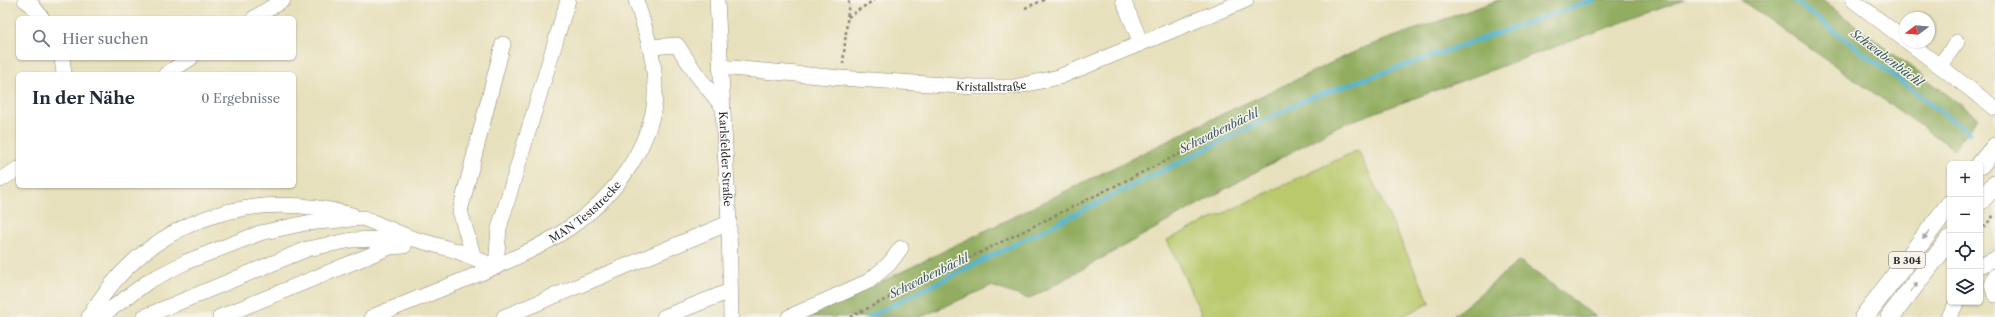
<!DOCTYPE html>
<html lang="de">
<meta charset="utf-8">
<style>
:root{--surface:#fff;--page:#f2f2f3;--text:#1f2937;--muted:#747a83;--line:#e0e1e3}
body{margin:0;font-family:"Libre Caslon Text",serif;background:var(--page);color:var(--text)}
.controls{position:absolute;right:12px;bottom:12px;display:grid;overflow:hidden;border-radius:6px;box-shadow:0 1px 3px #0004}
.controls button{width:36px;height:36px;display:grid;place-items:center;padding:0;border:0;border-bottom:1px solid var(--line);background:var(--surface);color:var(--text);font:20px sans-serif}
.compass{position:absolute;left:1899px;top:12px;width:36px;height:36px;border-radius:50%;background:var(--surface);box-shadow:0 1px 3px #0004;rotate:254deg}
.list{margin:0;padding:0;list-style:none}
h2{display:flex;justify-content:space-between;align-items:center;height:52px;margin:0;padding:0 16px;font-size:17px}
h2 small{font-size:13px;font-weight:400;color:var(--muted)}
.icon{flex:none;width:22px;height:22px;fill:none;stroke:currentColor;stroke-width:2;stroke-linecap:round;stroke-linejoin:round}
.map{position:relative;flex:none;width:1995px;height:317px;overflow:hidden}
.search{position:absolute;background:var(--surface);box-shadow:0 1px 3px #0004;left:16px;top:16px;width:280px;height:44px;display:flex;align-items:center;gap:10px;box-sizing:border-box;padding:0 14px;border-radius:6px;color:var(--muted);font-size:15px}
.panel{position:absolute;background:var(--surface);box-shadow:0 1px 3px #0004;left:16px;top:72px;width:280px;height:116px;border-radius:6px}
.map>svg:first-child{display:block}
.green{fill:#b9c96c;stroke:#727a4c}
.forest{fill:#92ad60;stroke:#5e6c46}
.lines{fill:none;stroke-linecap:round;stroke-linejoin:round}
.stream{stroke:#52b5d0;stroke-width:4.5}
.minor-casing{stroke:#898674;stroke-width:16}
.major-casing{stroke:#898674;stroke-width:20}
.path{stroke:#898674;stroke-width:2.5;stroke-dasharray:3 3;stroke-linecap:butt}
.minor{stroke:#fff;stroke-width:15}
.major{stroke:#fff;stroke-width:19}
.oneway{fill:#a0a0a0}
.labels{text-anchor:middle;stroke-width:3;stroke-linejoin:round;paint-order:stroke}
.shield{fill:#f7f3e8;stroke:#686764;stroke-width:1}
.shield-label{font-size:10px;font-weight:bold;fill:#2b2b2b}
.street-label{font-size:11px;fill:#2b2b2b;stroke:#f7f3e8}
.water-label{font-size:12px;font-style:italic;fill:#395b65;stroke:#f7f3e8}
</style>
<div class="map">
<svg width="1995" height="317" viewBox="0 0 1995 317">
<rect width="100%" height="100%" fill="#f7f3e8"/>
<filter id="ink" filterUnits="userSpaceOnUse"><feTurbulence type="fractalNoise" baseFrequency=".025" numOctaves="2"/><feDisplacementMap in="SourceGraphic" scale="8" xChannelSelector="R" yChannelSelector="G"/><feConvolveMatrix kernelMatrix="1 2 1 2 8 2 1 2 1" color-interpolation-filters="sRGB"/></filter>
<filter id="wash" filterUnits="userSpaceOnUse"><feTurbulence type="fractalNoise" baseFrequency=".012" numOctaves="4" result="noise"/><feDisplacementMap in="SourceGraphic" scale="16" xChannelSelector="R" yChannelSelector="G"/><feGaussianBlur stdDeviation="0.9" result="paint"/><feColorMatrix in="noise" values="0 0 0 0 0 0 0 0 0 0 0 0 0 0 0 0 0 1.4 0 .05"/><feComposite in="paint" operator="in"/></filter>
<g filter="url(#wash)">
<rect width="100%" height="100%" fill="#e7e0bc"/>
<path class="green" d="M1358,150l72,153 -30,14h-197l-36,-77z"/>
<path class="forest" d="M1499,0h185l-346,126 -309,173 -38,-13 -70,31h-111l400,-197 155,-73z
M1741,0h81l156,118 -24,31z
M1518,262h3l75,55h-144z"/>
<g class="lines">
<path class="stream" d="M1793,0l176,133
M869,317l438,-218 287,-99"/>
</g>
</g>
<g filter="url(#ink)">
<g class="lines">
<defs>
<g id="minor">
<path d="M25,0l7,5 10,13"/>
<path id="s1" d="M717,0l12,223 2,94"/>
<path d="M1123,0l18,43"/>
<path d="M1853,0l52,40"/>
<path d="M254,18l29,-18"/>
<path d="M1908,42l87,66"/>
<path d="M651,47l26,-2 20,30 25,31"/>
<path d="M62,58l2,16"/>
<path d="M1940,65l17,-23"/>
<path id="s2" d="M720,67l121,11 133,9h40l45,-10 187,-77"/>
<path d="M166,74l25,-16"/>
<path d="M0,180l18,-11"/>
<path d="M474,258l-14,-47 43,-167"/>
<path d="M1980,266l15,-7"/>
<path d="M1995,276l-3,9 3,10"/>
<path d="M89,317c57,-96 158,-130 263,-102"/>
<path d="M100,317l49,-36 37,-19 74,-29 46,-10 57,-5 48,20 46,13 39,16 3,-39 69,-228"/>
<path d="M144,317l163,-68 45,-9 54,-2"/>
<path d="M220,317l170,-70 14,-1"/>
<path id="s3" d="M372,317c35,-14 69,-28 104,-42 66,-28 125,-55 161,-121 9,-17 18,-39 18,-60 1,-34 -9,-62 -19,-94"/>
<path d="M504,317l225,-94"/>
<path d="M664,317l66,-26"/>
<path d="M789,317l80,-36 20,-17 12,-16"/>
<path d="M1949,317l8,-15"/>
</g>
<path id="major" d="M1980,165l15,-18
M1980,201l15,-16
M1864,317l86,-113
M1890,317l60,-78"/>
</defs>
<use href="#minor" class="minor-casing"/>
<use href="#major" class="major-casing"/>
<path class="path" d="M1025,8l19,-8
M848,17l26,-17
M843,64l6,-64
M1980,232l15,-18
M850,317l388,-192"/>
<use href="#minor" class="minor"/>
<use href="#major" class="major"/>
</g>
<defs><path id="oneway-solid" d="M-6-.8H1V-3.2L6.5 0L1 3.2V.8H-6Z"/></defs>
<g class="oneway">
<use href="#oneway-solid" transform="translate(1926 235) rotate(127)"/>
<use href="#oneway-solid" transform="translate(1914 287) rotate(-51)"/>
</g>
</g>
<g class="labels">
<rect class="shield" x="1889" y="252" width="36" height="16" rx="3"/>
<g class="shield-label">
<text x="1907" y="264">B 304</text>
</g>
<g class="street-label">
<text dy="4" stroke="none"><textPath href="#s2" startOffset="272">Kristallstraße</textPath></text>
<text dy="4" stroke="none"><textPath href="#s1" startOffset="159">Karlsfelder Straße</textPath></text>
<text dy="4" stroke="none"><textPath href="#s3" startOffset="239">MAN Teststrecke</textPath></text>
</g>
<g class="water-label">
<text transform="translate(1887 58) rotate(37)" y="4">Schwabenbächl</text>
<text transform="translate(1219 131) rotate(-26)" y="4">Schwabenbächl</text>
<text transform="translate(929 276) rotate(-26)" y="4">Schwabenbächl</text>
</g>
</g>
</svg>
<div class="controls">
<button>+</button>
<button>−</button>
<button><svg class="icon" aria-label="locate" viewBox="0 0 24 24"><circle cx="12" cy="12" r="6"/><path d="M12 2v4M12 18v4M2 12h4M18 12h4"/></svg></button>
<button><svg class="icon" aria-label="layers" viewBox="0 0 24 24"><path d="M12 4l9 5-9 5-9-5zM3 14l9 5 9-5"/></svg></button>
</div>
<svg class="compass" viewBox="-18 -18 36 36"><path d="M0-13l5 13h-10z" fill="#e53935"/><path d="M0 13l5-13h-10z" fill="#747a83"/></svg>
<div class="search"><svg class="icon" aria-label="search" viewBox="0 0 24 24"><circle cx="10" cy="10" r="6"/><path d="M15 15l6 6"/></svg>Hier suchen</div>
<section class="panel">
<h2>In der Nähe<small>0 Ergebnisse</small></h2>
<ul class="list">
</ul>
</section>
</div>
